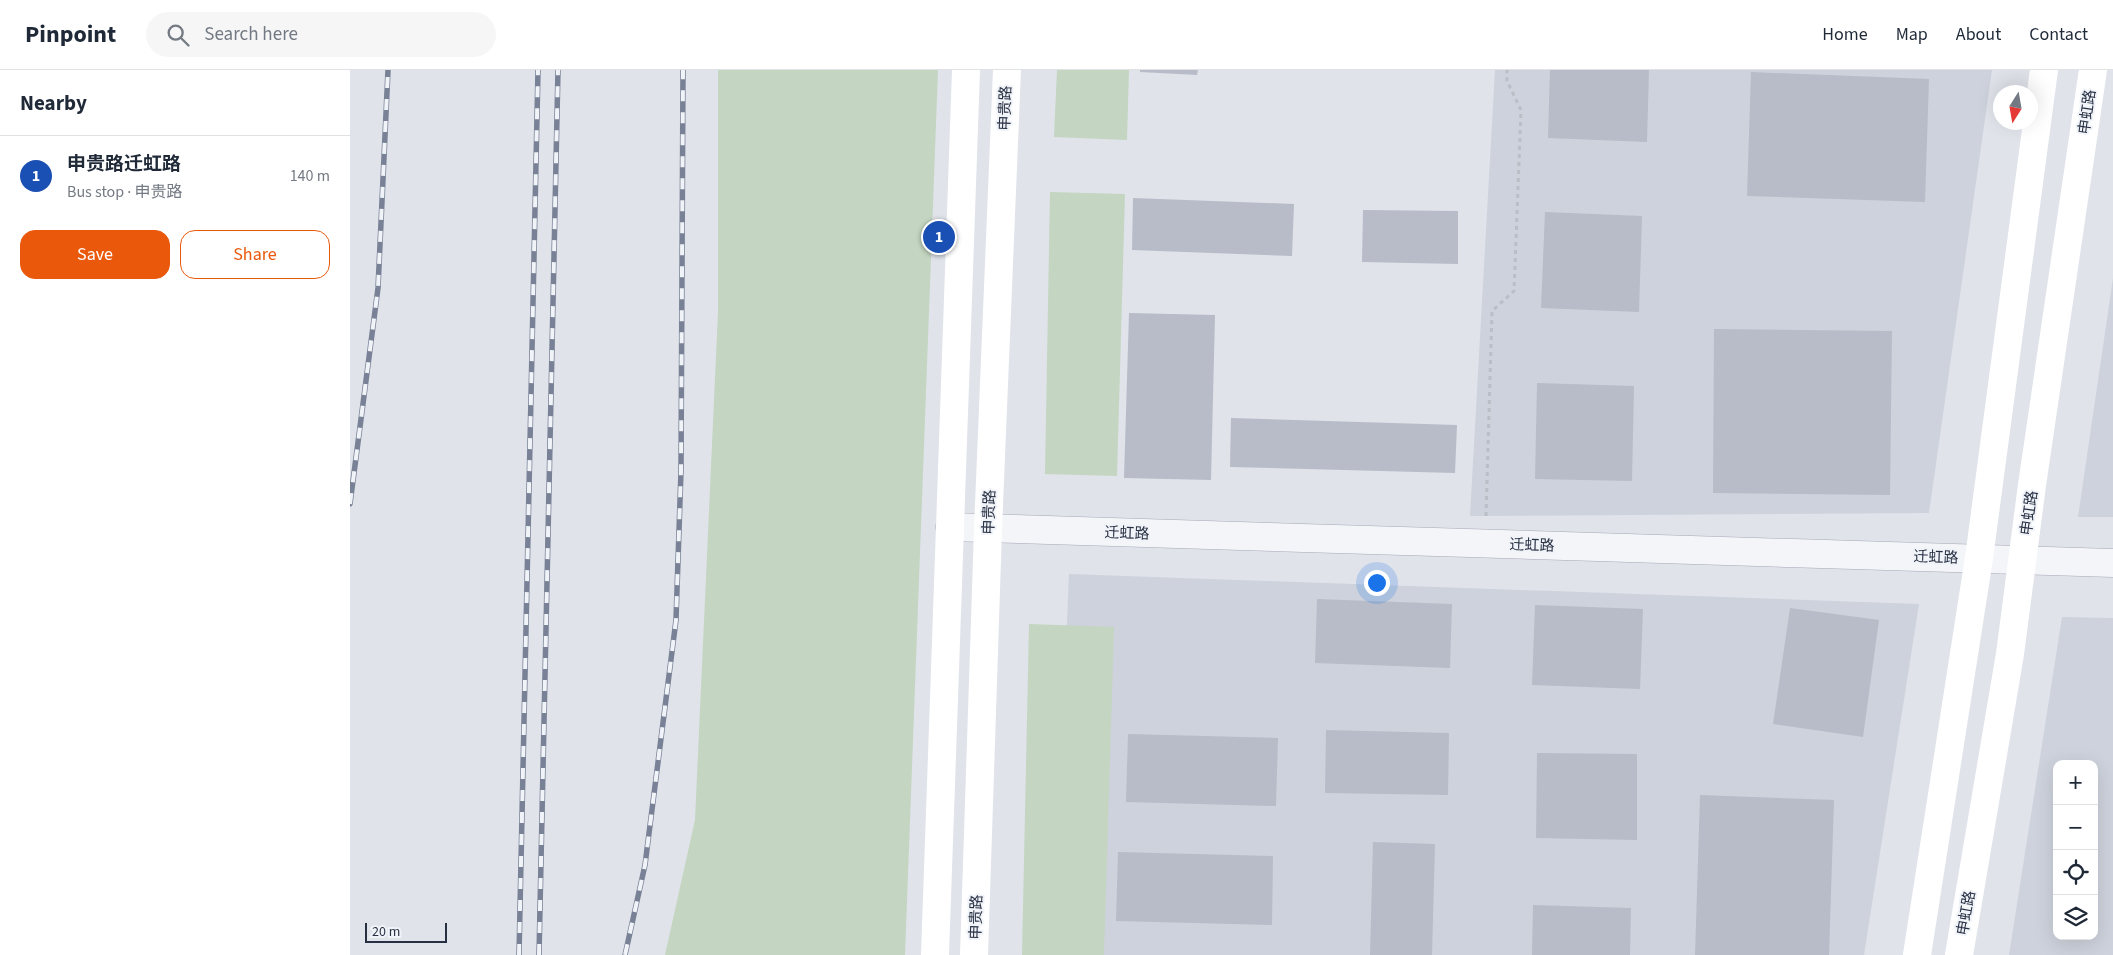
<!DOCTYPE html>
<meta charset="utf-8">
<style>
:root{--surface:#fff;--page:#f6f6f7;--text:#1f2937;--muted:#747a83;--line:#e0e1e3;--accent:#ea580c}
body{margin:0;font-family:"Source Sans 3","Noto Sans SC",sans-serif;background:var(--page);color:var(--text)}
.controls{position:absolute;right:15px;bottom:15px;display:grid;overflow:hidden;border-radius:10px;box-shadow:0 5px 20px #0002}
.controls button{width:45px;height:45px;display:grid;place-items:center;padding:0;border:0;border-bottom:1px solid var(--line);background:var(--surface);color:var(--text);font:25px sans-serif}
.compass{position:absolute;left:1643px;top:15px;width:45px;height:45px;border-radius:50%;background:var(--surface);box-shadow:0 5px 20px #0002;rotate:191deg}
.scale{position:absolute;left:15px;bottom:12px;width:82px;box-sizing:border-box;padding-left:5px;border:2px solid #272f43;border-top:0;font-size:14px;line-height:18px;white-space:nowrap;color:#272f43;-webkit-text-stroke:4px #f0f3f7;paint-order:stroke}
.you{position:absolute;left:1026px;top:512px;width:18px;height:18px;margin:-12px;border:4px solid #fff;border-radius:50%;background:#1a73e8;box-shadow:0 0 0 8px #1a73e833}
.badge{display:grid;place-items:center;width:32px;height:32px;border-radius:50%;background:var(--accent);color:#fff;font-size:16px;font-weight:700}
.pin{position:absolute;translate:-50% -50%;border:2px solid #fff;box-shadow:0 1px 5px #0006}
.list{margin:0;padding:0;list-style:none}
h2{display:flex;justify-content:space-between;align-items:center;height:65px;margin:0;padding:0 20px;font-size:21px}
h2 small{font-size:16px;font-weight:400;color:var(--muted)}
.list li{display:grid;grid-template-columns:32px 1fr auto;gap:15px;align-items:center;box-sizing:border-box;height:80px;padding:0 20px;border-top:1px solid var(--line)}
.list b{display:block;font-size:19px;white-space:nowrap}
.list p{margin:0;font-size:16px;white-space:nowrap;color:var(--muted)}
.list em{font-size:16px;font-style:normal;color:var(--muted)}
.actions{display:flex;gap:10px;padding:15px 20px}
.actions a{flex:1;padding:11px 0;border:1px solid var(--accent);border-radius:15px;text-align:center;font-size:18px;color:var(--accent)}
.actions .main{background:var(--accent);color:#fff}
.icon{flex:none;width:28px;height:28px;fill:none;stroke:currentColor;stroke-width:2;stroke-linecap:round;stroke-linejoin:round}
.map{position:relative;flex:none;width:1763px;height:885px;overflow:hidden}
header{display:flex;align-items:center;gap:30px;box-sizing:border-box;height:70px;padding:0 25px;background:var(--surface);border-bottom:1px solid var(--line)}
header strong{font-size:24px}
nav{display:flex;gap:28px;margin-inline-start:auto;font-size:18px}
.search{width:350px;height:45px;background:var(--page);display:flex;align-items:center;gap:12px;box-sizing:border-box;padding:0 18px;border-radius:28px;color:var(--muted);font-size:19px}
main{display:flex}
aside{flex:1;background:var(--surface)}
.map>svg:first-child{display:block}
.built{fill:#ced2dc;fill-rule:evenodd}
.green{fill:#c4d5c1}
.building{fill:#b7bcc8}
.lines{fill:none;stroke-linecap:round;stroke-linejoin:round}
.minor-casing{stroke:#a5a9b5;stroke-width:29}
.path{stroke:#babec5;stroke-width:3;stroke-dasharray:4 4;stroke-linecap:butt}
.minor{stroke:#f3f5f8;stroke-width:28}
.secondary{stroke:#fff;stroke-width:28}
.rail-casing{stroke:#788195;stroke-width:5.5}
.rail{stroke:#f0f3f7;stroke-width:4;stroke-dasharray:11;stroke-linecap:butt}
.labels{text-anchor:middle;stroke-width:4;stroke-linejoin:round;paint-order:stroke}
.street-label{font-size:15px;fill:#272f43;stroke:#f0f3f7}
</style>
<header>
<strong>Pinpoint</strong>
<div class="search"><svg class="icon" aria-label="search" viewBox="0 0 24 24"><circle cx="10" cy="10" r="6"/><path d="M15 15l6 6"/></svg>Search here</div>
<nav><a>Home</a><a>Map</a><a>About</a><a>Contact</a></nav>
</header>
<main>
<aside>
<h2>Nearby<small></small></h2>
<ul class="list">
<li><span class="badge" style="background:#1a4fb4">1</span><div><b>申贵路迁虹路</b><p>Bus stop · 申贵路</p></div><em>140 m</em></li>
</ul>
<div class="actions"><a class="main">Save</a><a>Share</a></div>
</aside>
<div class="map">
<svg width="1763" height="885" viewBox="0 0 1763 885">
<rect width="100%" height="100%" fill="#e0e3ea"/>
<path class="built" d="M1145,0h497l-63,443 -459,3z
M1763,208v239h-35z
M719,504l850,30 -55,351h-811z
M1712,547l51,1v337h-104zM1707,694h37v172h-37z"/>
<path class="green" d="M368,0h220l-33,885h-240l30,-135 23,-508z
M707,0h72l-2,70 -73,-3z
M700,122l75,2 -8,282 -72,-2z
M679,554l85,3 -10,328h-82z"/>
<path class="building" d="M790,0h58l-1,5 -57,-3z
M1200,0h99l-2,72 -99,-4z
M1401,2l178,7 -4,123 -178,-6z
M783,128l161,6 -2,52 -160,-6z
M1013,140l95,1v53l-96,-2z
M1195,142l97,4 -3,96 -98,-4z
M779,243l86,2 -4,165 -87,-2z
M1364,259l178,2 -2,164 -177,-2z
M1187,313l97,3 -2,95 -97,-2z
M881,348l226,7 -2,48 -225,-6z
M967,529l135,5 -2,64 -135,-5z
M1185,535l108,4 -3,80 -108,-4z
M1440,538l89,12 -16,117 -90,-13z
M976,660l123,3 -1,62 -123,-2z
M778,664l150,4 -2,68 -150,-4z
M1187,683l100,1v86l-101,-2z
M1350,725l134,5 -5,155h-134z
M1023,772l62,2 -3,111h-62z
M768,782l155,4 -1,69 -156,-4z
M1183,835l98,3 -1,47h-98z"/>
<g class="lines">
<defs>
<path id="minor" d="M600,457l1163,36"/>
</defs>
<use href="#minor" class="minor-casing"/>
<path class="path" d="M1136,446l6,-205 22,-20 7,-181 -14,-29v-11"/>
<use href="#minor" class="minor"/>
<path class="secondary" d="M585,885l31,-885
M624,885l14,-426 19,-459
M1567,885l62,-397 65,-488
M1609,885l51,-301 22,-169 61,-415"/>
<defs>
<path id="rail" d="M0,434l28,-216 10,-218
M169,885l19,-885
M189,885l19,-885
M275,885l20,-90 31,-245 5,-149 2,-401"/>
</defs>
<use href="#rail" class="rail-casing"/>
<use href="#rail" class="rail"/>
</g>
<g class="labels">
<g class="street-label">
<text transform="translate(655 38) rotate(-88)" y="5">申贵路</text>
<text transform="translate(1737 42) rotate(-82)" y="5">申虹路</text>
<text transform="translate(639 442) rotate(-88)" y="5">申贵路</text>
<text transform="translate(1679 443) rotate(-82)" y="5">申虹路</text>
<text transform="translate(777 463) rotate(2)" y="5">迁虹路</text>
<text transform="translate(1182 475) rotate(2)" y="5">迁虹路</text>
<text transform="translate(1586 487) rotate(2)" y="5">迁虹路</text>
<text transform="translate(1616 843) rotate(-80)" y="5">申虹路</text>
<text transform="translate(626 847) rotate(-88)" y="5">申贵路</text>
</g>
</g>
</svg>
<div class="controls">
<button>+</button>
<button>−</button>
<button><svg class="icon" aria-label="locate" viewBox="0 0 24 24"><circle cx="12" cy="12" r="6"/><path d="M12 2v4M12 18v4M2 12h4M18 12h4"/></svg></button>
<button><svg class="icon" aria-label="layers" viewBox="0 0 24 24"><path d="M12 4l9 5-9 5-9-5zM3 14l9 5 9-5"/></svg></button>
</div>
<svg class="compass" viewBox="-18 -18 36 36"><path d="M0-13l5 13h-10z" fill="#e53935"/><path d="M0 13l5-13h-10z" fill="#747a83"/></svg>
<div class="scale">20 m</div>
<div class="you"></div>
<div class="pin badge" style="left:589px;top:167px;background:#1a4fb4">1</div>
</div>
</main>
